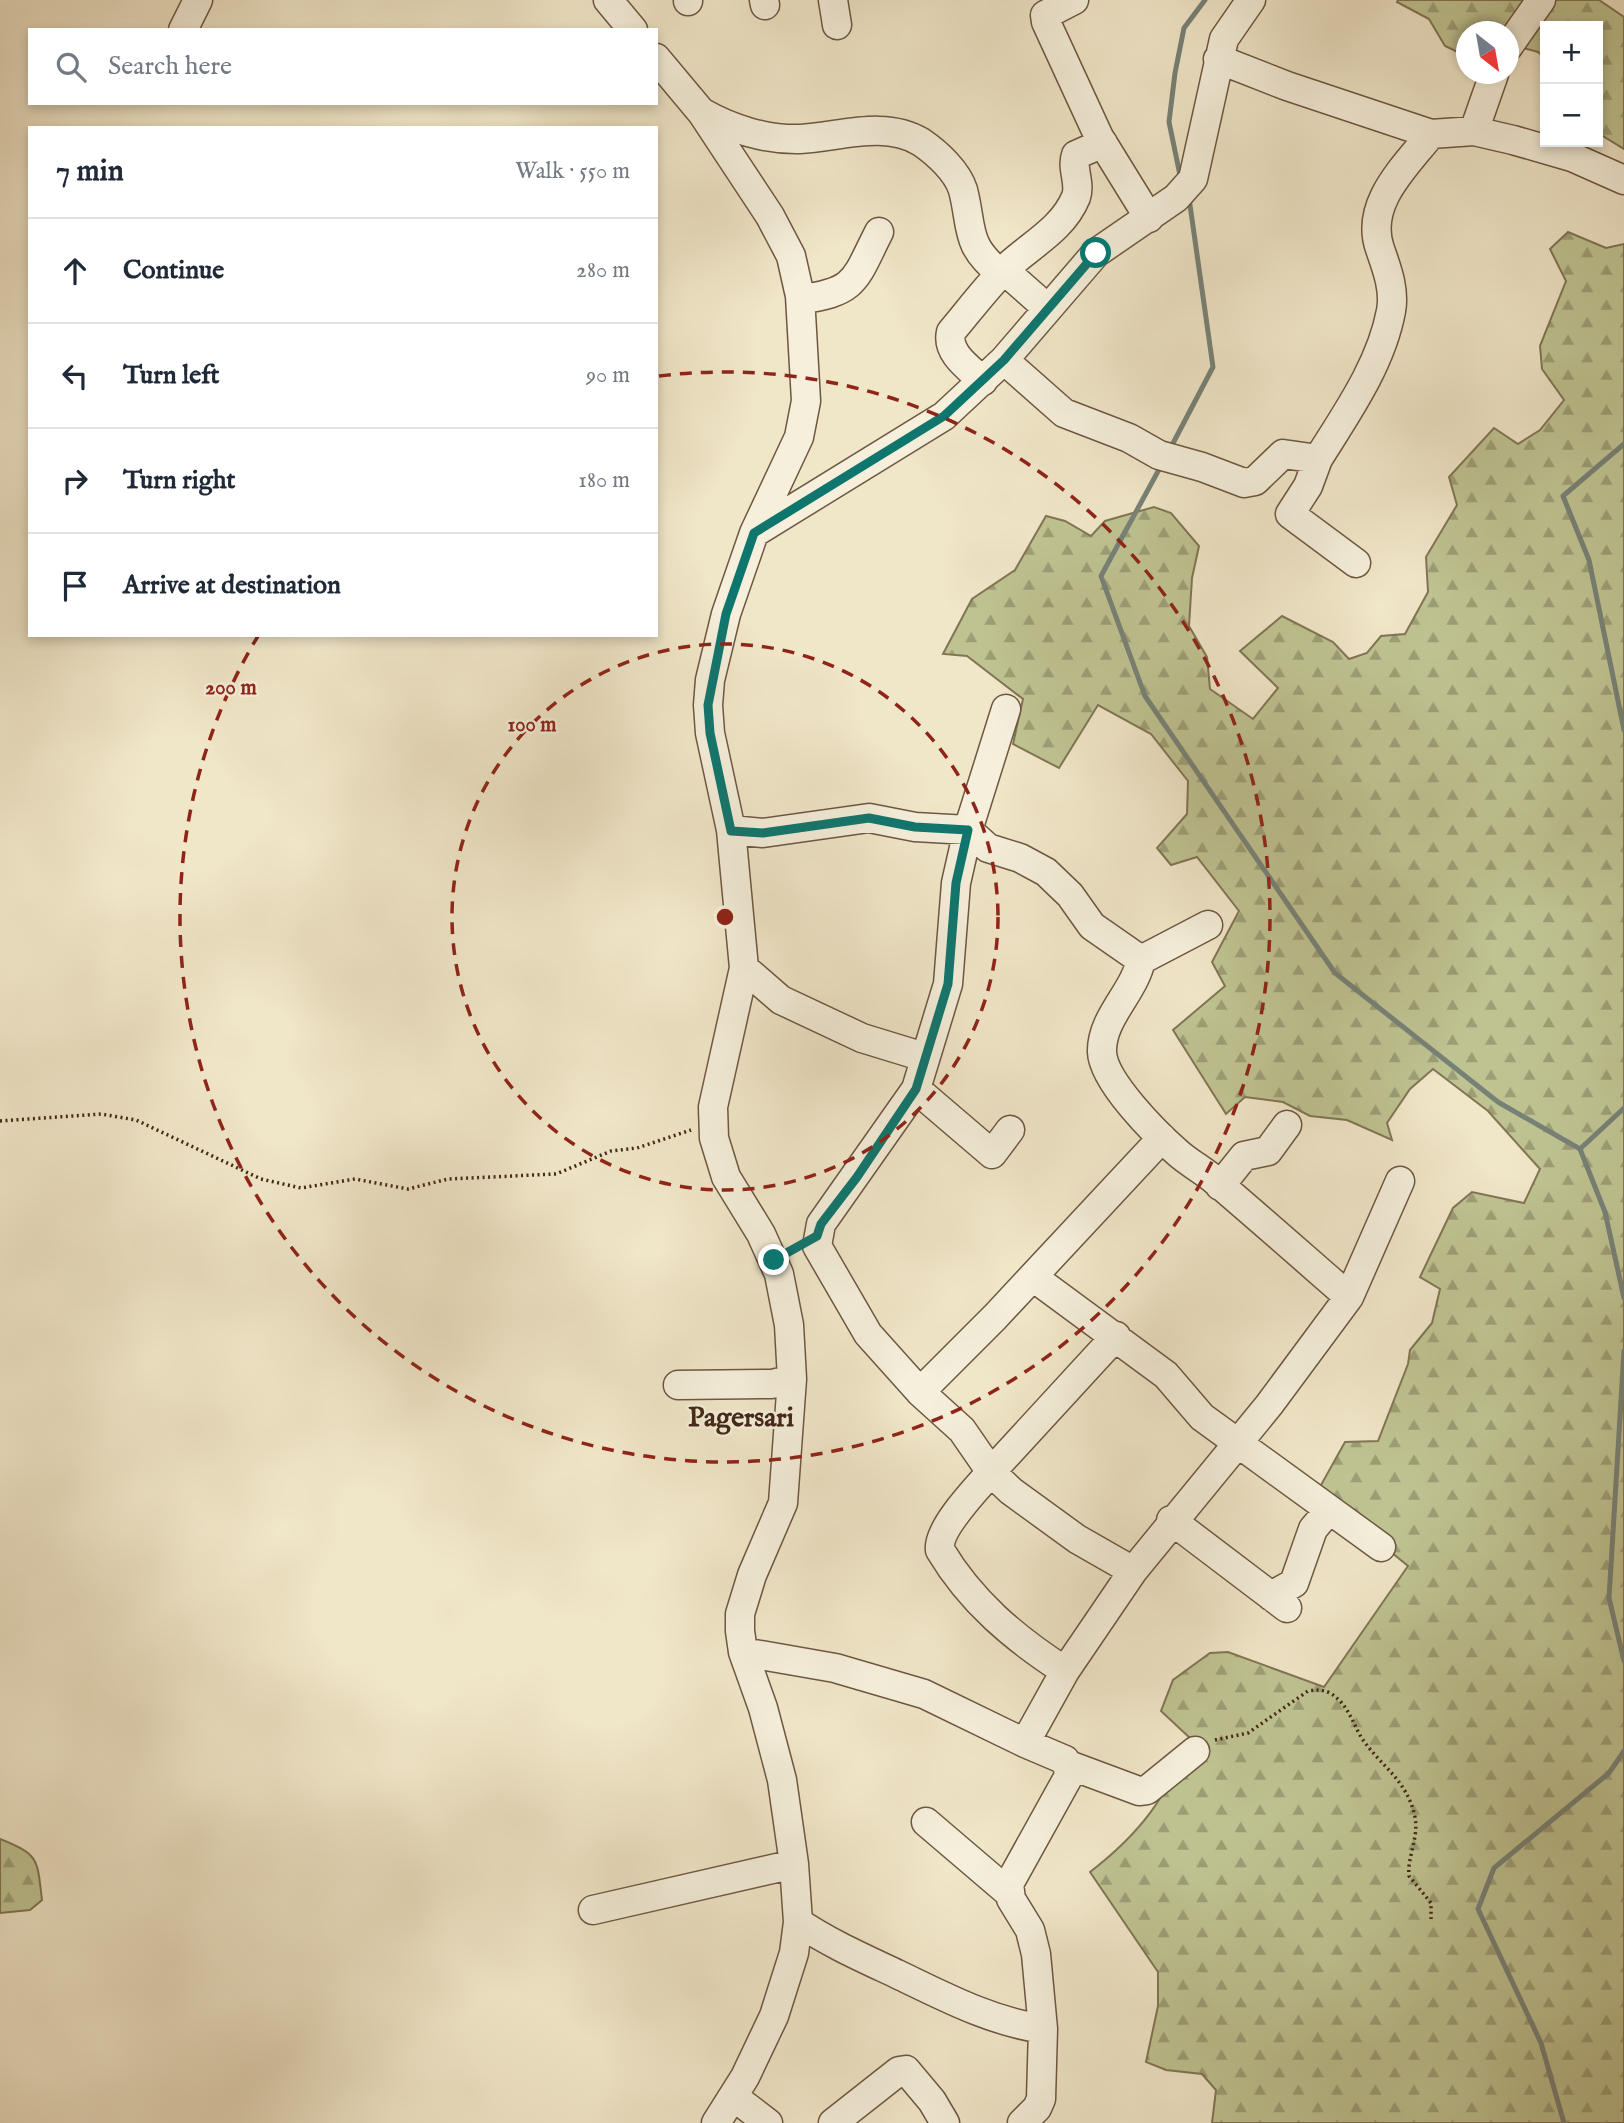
<!DOCTYPE html>
<meta charset="utf-8">
<style>
:root{--surface:#fff;--page:#f6f6f7;--text:#1f2937;--muted:#747a83;--line:#e0e1e3}
body{margin:0;font-family:"IM FELL English",serif;background:var(--page);color:var(--text)}
.controls{position:absolute;right:21px;top:21px;display:grid;overflow:hidden;border-radius:0px;box-shadow:0 4px 10px #0003}
.controls button{width:63px;height:63px;display:grid;place-items:center;padding:0;border:0;border-bottom:2px solid var(--line);background:var(--surface);color:var(--text);font:35px sans-serif}
.compass{position:absolute;left:1456px;top:21px;width:63px;height:63px;border-radius:50%;background:var(--surface);box-shadow:0 4px 10px #0003;rotate:149deg}
.stop{position:absolute;width:21px;height:21px;margin:-16px;border:5px solid #0f766e;border-radius:50%;background:#fff}
.stop.end{background:#0f766e;border-color:#fff;box-shadow:0 2px 7px #0008}
.list{margin:0;padding:0;list-style:none}
h2{display:flex;justify-content:space-between;align-items:center;height:91px;margin:0;padding:0 28px;font-size:30px}
h2 small{font-size:23px;font-weight:400;color:var(--muted)}
.list li{display:grid;grid-template-columns:46px 1fr auto;gap:21px;align-items:center;box-sizing:border-box;height:105px;padding:0 28px;border-top:2px solid var(--line)}
.list b{display:block;font-size:26px;white-space:nowrap}
.list em{font-size:23px;font-style:normal;color:var(--muted)}
.icon{flex:none;width:38px;height:38px;fill:none;stroke:currentColor;stroke-width:2;stroke-linecap:round;stroke-linejoin:round}
.map{position:relative;flex:none;width:1624px;height:2123px;overflow:hidden}
.search{position:absolute;background:var(--surface);box-shadow:0 4px 10px #0003;left:28px;top:28px;width:630px;height:77px;display:flex;align-items:center;gap:18px;box-sizing:border-box;padding:0 24px;border-radius:0px;color:var(--muted);font-size:26px}
.panel{position:absolute;background:var(--surface);box-shadow:0 4px 10px #0003;left:28px;top:126px;width:630px;height:511px;border-radius:0px}
.map>svg:first-child{display:block}
.forest{fill:url(#forest-firs);stroke:#817554;stroke-width:2}
.lines{fill:none;stroke-linecap:round;stroke-linejoin:round}
.stream{stroke:#778277;stroke-width:5}
.minor-casing{stroke:#6e5742;stroke-width:31}
.path{stroke:#432716;stroke-width:3.5;stroke-dasharray:2 3.5;stroke-linecap:butt}
.minor{stroke:#f5efdb;stroke-width:28}
.route{stroke:#0f766e;stroke-width:9}
.ring{fill:none;stroke:#8f2418;stroke-width:3.5;stroke-dasharray:12 9}
.labels{text-anchor:middle;stroke-width:5;stroke-linejoin:round;paint-order:stroke}
.quarter-label{font-size:28px;font-weight:bold;fill:#432716;stroke:#f5efdb}
.centre{fill:#8f2418;stroke:#f5efdb;stroke-width:3.5}
.ring-label{font-size:21px;text-anchor:middle;font-weight:bold;fill:#8f2418;stroke:#f5efdb;stroke-width:5;stroke-linejoin:round;paint-order:stroke}
</style>
<div class="map">
<svg width="1624" height="2123" viewBox="0 0 1624 2123">
<defs>
<pattern id="forest-firs" width="22" height="20" patternUnits="userSpaceOnUse" patternTransform="scale(1.75)"><rect width="22" height="20" fill="#bfc392"/><path d="M5 1l3.5 6h-7zM16 11l3.5 6h-7z" fill="#9d9e76"/></pattern>
</defs>
<rect width="100%" height="100%" fill="#f0e6c8"/>
<filter id="stains"><feTurbulence type="fractalNoise" baseFrequency=".00286" numOctaves="4"/><feColorMatrix values="0 0 0 0 .2 0 0 0 0 .09 0 0 0 0 .02 0 0 0 .5 -.17"/></filter>
<radialGradient id="worn" r=".72"><stop offset=".6" stop-color="#630" stop-opacity="0"/><stop offset="1" stop-color="#630" stop-opacity=".3"/></radialGradient>
<path class="forest" d="M1398,0h201l25,17v132l-26,-16v-107h-53v32l-7,-6 -29,-8 -1,-12h-42v24l-21,-10 -16,-27 -32,-17z
M1568,232l38,16 18,-4v1879h-412l4,-33 -14,-16 -36,-4 -20,-8 12,-56v-34l-68,-100c52,-40 75,-74 101,-133l-30,-28 12,-31 37,-27 18,-1 96,35 84,-121 -81,-66 -6,-15 24,-43 33,-1 30,-77 2,-14 22,-27 8,-34 -20,-12 33,-69 19,-16 52,11 16,-34 -52,-58 -55,-42 -23,20 -23,34 5,17 -45,-20 -37,-4 -27,-14 -38,-5 -19,17 -53,-84 52,-44 -13,-24 27,-51 -42,-54 -26,8 -14,-17 30,-34 1,-33 -37,-47 -53,-29 -39,63 -46,-24 10,-45 -56,-43 -24,-2 29,-55 43,-29 31,-54 19,5 26,15 14,-15 49,-14 17,6 28,33 -7,32 -3,48 18,31 3,32 43,30 25,-31 -38,-37 42,-35 51,26 16,17 18,-6 14,-17 24,-2 23,-42 -2,-35 31,-52 -8,-28 45,-49 24,16 22,-14 24,-30 -22,-31 -2,-23 26,-65 -16,-32z
M0,1839c40,16 37,20 42,61l-12,10 -30,3z"/>
<g class="lines">
<path class="stream" d="M1181,180l-12,-58 6,-49 9,-45 21,-28
M1624,444l-61,52 26,64 35,170
M1170,449l43,-82 -24,-169
M1162,464l-61,112 44,120 190,277 163,129 82,47 25,63 19,86
M1580,1149l44,-41
M1624,1351l-15,247 15,63
M1564,2123l-23,-80 -63,-134 16,-41 115,-95 15,-22"/>
<defs>
<path id="minor" d="M608,0l25,30
M688,0v1
M764,0l1,5
M833,0l4,25
M1074,0l-29,15 1,7 53,115 50,81
M183,30l15,-30
M1508,47l33,-47
M656,58l46,55 68,103 21,40 9,40 6,105 -7,36 -45,96 -28,81 -16,66 -2,25 2,28 21,97 13,138 -31,139 1,31 12,39 35,57 18,40 10,51 3,54 -9,124 -31,72 -12,39v17l3,21 20,56 19,72 12,84 4,58 -4,31 -20,63 -29,61 -29,46
M1218,59l69,27 144,48 43,-3 39,9 59,17 52,23
M703,113c28,16 63,27 97,26 39,-2 85,-19 121,3 16,11 36,29 42,48 10,39 1,54 38,84
M1474,131l20,-57
M1004,270l43,38
M800,296l2,3c55,-7 53,-20 77,-67
M1004,360l60,53 65,25 30,17 43,12 42,16 11,-2 28,-27 35,5c28,-45 63,-94 73,-148 4,-21 -4,-42 -11,-62 -16,-45 25,-82 51,-115
M983,381c-14,-13 -37,-28 -32,-49 17,-20 34,-43 53,-62 24,-24 58,-39 72,-73 5,-14 -5,-29 0,-42l27,-12
M1318,459l-10,27 -18,28 66,49
M754,533l190,-117 60,-56 92,-107 80,-55 17,-19 31,-140 27,-39
M1006,709l-38,121 -12,53 -8,101 -32,105 -95,135 -4,22 51,88 52,58 42,38 29,42c-14,16 -54,57 -51,78 31,52 74,88 125,121
M731,830l32,3 106,-15 46,9 53,3 20,18 32,10 26,14 24,23 22,31 49,34c-7,33 -40,58 -39,92 1,29 54,82 76,101 10,9 23,16 34,25 46,39 91,79 137,119l51,-116
M1141,960l67,-35
M744,968l37,32 81,38 62,19
M916,1089l76,65 18,-24
M1220,1186l24,-30 24,-5 19,-26
M1033,1277l133,98 36,42 179,130
M1116,1336l-125,136 20,19 66,48 56,32
M678,1385l94,-1 20,-5
M920,1392l75,-75 167,-179
M1171,1520l116,88
M1271,1596l23,-13 19,-54 16,-19
M743,1652l92,16 89,26 101,49 40,-72 68,-100 136,-166 80,-108
M1069,1765l70,26 8,-1 48,-39
M926,1822l82,70
M593,1910l201,-46
M798,1922c31,21 65,36 99,52 48,23 93,47 146,55
M734,2097l34,26
M833,2123l66,-52 7,-1 26,31 13,22
M1022,2123l15,-15 4,-9 2,-70 -7,-75 -6,-24 -19,-31 -2,-15 61,-110 -5,-14 -40,-17"/>
</defs>
<use href="#minor" class="minor-casing"/>
<path class="path" d="M0,1121l101,-7 35,6 125,59 40,9 54,-9 53,10 40,-10 108,-5 55,-23 26,-3 54,-18
M1215,1740l33,-7 60,-42c8,-1 14,-2 22,2 17,10 22,28 31,44 19,29 46,42 54,80 4,21 -8,40 -6,59l22,27v16"/>
<use href="#minor" class="minor"/>
</g>
<g class="lines">
<path class="route" d="M774,1260l43,-24 4,-12 36,-47 59,-88 32,-105 8,-101 12,-53 -53,-3 -46,-9 -106,15 -32,-2 -21,-98 -2,-28 18,-91 28,-81 190,-117 60,-56 92,-107"/>
</g>
<g class="ring">
<circle cx="725" cy="917" r="273"/>
<path d="M659 376A545 545 0 1 1 258 636"/>
</g>
<g class="labels">
<g class="quarter-label">
<text x="741" y="1426">Pagersari</text>
</g>
</g>
<circle cx="725" cy="917" r="10" class="centre"/>
<g class="ring-label">
<text x="231" y="694">200 m</text>
<text x="532" y="731">100 m</text>
</g>
<rect width="100%" height="100%" filter="url(#stains)"/>
<rect width="100%" height="100%" fill="url(#worn)"/>
</svg>
<div class="controls">
<button>+</button>
<button>−</button>
</div>
<svg class="compass" viewBox="-18 -18 36 36"><path d="M0-13l5 13h-10z" fill="#e53935"/><path d="M0 13l5-13h-10z" fill="#747a83"/></svg>
<div class="stop" style="left:1096px;top:253px"></div>
<div class="stop end" style="left:774px;top:1260px"></div>
<div class="search"><svg class="icon" aria-label="search" viewBox="0 0 24 24"><circle cx="10" cy="10" r="6"/><path d="M15 15l6 6"/></svg>Search here</div>
<section class="panel">
<h2>7 min<small>Walk · 550 m</small></h2>
<ul class="list">
<li><svg class="icon" aria-label="ahead" viewBox="0 0 24 24"><path d="M12 20V5M6 11l6-6 6 6"/></svg><div><b>Continue</b></div><em>280 m</em></li>
<li><svg class="icon" aria-label="left" viewBox="0 0 24 24"><path d="M17 20v-9H6M10 6l-5 5 5 5"/></svg><div><b>Turn left</b></div><em>90 m</em></li>
<li><svg class="icon" aria-label="right" viewBox="0 0 24 24"><path d="M7 20v-9h11M14 6l5 5-5 5"/></svg><div><b>Turn right</b></div><em>180 m</em></li>
<li><svg class="icon" aria-label="arrive" viewBox="0 0 24 24"><path d="M6 21V4h12l-3 4 3 4H6"/></svg><div><b>Arrive at destination</b></div></li>
</ul>
</section>
</div>
